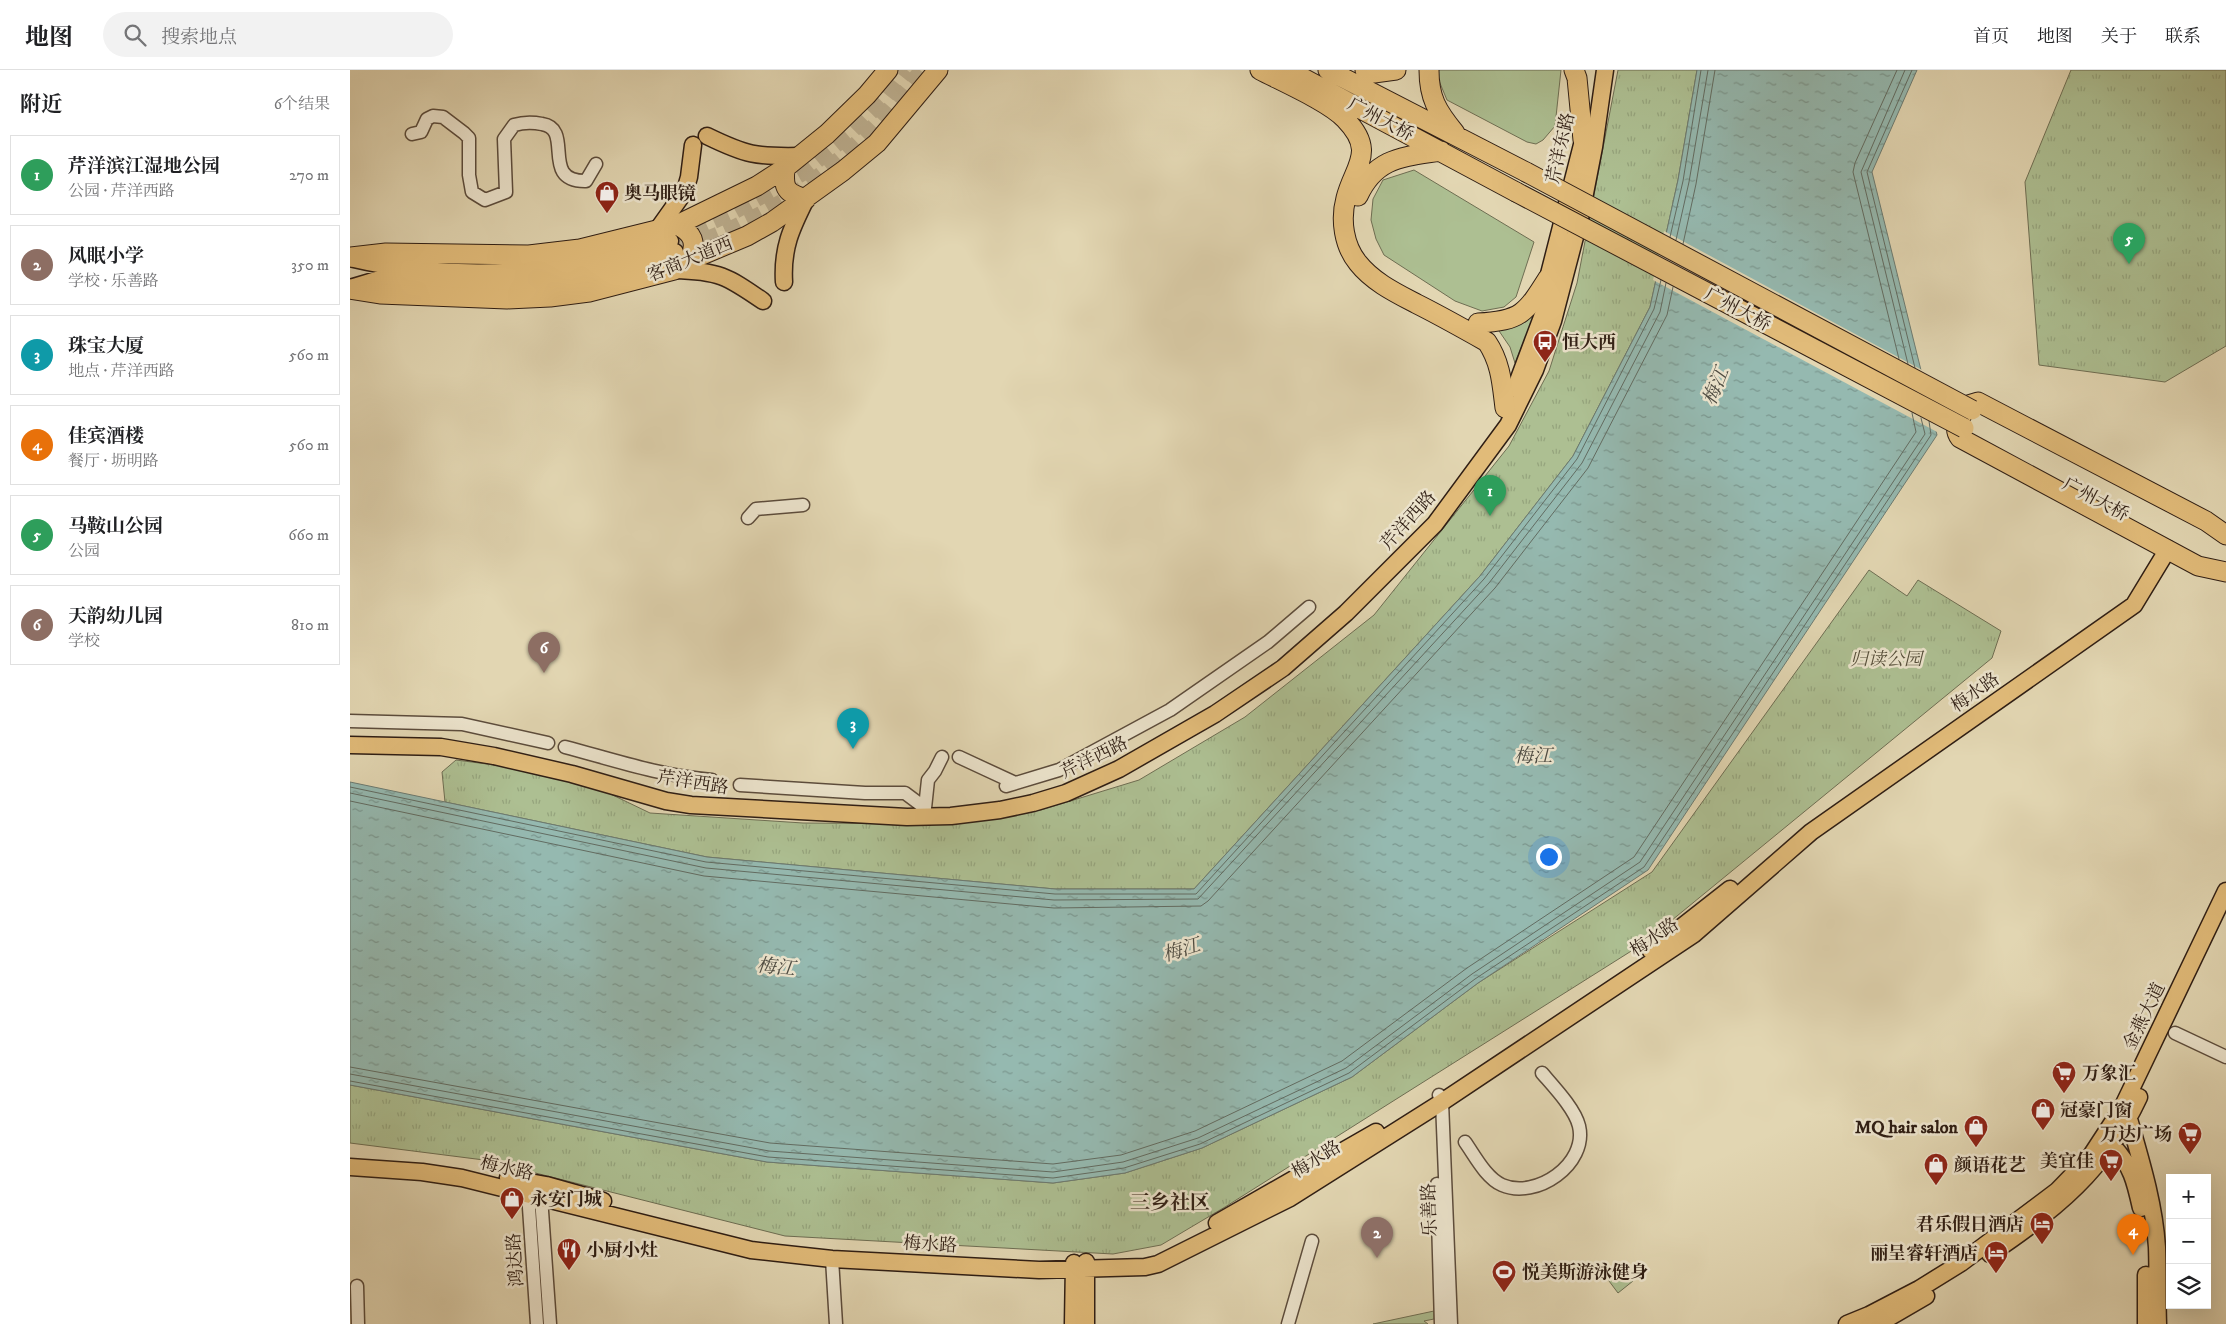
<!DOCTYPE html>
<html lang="zh">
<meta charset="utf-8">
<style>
:root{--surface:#fff;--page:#f2f2f2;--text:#202124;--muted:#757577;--line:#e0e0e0;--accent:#111827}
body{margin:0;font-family:"IM FELL DW Pica","Noto Serif SC",serif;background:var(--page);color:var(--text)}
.controls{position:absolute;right:15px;bottom:15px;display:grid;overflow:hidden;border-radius:0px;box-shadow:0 5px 20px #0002}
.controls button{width:45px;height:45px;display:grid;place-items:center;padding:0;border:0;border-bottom:1px solid var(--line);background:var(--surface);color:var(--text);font:25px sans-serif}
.you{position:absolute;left:1198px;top:786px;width:18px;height:18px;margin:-12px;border:4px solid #fff;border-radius:50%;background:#1a73e8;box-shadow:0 0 0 8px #1a73e833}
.badge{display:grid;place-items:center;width:32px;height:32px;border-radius:50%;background:var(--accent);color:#fff;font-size:16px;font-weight:700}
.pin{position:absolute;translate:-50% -41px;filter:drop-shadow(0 1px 2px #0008)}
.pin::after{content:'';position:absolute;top:26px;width:18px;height:15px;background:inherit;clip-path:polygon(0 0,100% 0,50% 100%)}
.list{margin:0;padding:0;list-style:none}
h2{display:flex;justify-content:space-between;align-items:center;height:65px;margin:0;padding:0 20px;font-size:21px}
h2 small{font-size:16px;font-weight:400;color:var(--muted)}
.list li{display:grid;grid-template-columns:32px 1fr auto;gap:15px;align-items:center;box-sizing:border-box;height:80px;margin:0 10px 10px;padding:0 10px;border:1px solid var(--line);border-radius:0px}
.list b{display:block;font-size:19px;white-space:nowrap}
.list p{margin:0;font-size:16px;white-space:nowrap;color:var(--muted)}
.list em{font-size:16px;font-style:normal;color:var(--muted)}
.icon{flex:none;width:28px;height:28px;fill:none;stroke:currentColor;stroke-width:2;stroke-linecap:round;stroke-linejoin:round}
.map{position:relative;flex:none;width:1876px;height:1254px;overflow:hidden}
header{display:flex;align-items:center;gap:30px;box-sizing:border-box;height:70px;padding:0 25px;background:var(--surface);border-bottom:1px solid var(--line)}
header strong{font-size:24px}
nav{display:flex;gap:28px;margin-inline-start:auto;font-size:18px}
.search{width:350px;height:45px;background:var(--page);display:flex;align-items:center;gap:12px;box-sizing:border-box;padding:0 18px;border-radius:28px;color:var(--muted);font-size:19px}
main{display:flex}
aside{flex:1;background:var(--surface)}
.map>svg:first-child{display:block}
.grass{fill:#adbf92;stroke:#6e6e53}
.park{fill:url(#park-tufts);stroke:#6e6e53}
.water{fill:url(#water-ripples);stroke:#6c7b72}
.pier{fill:#e2d6b2}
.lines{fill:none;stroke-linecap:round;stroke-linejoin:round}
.shore{stroke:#626c62;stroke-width:1}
.major-tunnel{stroke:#beb192;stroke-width:16;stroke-dasharray:16 8;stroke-linecap:butt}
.minor-casing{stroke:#5c4c3c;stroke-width:15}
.major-casing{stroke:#2f1e14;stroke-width:19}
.highway-casing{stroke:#2f1e14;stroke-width:21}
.minor{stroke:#ece4cd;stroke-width:12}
.major{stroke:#e1bb79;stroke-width:16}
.highway{stroke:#e1bb79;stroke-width:19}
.highway-bridge-casing{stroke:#2f1e14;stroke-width:21;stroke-linecap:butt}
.highway-bridge{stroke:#e1bb79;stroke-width:19}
.labels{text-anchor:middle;stroke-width:5;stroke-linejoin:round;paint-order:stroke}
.street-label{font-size:18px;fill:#2f1e14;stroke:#ece4cd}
.poi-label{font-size:18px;font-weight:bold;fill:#2f1e14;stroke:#ece4cd;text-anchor:start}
.park-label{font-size:18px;font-style:italic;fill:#554e3a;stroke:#ece4cd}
.water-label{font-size:19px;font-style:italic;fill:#4e4c43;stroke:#ece4cd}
.quarter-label{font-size:20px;font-weight:bold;fill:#2f1e14;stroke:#ece4cd}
</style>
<header>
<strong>地图</strong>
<div class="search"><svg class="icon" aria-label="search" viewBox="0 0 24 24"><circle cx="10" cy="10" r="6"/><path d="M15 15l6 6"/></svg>搜索地点</div>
<nav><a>首页</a><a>地图</a><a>关于</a><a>联系</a></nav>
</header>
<main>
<aside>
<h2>附近<small>6个结果</small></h2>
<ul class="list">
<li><span class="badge" style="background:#2e9e5b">1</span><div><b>芹洋滨江湿地公园</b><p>公园 · 芹洋西路</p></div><em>270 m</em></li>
<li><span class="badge" style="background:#8d6e63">2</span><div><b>风眠小学</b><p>学校 · 乐善路</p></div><em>350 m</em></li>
<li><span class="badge" style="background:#0f9aa8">3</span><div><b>珠宝大厦</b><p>地点 · 芹洋西路</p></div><em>560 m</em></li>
<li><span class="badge" style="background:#e8710a">4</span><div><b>佳宾酒楼</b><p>餐厅 · 坜明路</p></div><em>560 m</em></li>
<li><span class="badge" style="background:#2e9e5b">5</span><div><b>马鞍山公园</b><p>公园</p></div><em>660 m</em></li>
<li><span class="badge" style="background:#8d6e63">6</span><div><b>天韵幼儿园</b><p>学校</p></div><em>810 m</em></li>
</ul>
</aside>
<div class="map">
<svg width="1876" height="1254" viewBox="0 0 1876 1254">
<defs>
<pattern id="park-tufts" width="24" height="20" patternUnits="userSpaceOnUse" patternTransform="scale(1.25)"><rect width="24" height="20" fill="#adbf92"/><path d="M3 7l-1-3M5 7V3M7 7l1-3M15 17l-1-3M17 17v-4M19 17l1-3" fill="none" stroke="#95a47d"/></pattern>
<pattern id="water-ripples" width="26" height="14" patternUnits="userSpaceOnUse" patternTransform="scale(1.25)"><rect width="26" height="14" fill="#95b9b0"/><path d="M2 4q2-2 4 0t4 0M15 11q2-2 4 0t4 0" fill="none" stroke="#7a968e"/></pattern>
</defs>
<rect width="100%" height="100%" fill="#e2d6b2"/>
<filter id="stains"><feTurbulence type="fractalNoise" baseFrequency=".004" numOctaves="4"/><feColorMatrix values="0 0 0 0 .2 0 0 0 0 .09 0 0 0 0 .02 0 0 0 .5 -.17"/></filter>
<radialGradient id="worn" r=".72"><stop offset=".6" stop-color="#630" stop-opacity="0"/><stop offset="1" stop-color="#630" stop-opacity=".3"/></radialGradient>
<path class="grass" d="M1089,0h122l-6,56 -12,14 -7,4 -9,-2 -80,-42 -10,-24z
M1064,100l120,72 -18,55 -12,10 -22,4 -27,-10 -71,-46 -8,-16 -5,-19 2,-21 10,-19z
M1187,239l-22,54 -5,-16 -13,-19z
M1271,1196l12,15 -15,12 -12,-16z
M1084,1241v8l-10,2 4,3h-55z"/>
<path class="park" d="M1268,0h79l-19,110 -28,127 -77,149 -93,120 -286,313h-139l-348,-32 -262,-55 -3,-30 14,-12 115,15 79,38 153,10 144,1 94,-14 98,-30 106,-63 129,-102 135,-169 40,-75 28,-88z
M1721,0h155v276l-61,36 -126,-17 -14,-183z
M1519,500l38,26 11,-16 83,51 -9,27 -348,285 -419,264 -64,38 -48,9 -328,-18 -301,-76 -134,-17v-58l417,77 286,21 72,-10 77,-25 150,-71 126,-94 174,-111z"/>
<path class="water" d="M1347,0h220l-45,102 65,263 -289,435 -170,113 -126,94 -150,71 -77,25 -72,10 -286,-21 -417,-77v-303l357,75 348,32h139l286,-313 93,-120 77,-149 28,-127z"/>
<path class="pier" d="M1314,161l260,140 15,62 -286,-153z"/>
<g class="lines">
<path class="shore" d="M1547,0l-42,93 -2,9 46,187
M1555,0l-44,102 47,192
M1562,0l-45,102 48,196
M1320,167l13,-56 18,-111
M1326,170l13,-58 19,-112
M1333,174l13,-60 19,-114
M0,717l356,75 349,32h141l288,-315 93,-120 77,-150 7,-29
M0,723l356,75 348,32 144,-1 291,-316 93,-120 78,-151 6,-29
M0,731l354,75 350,32 147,-2 7,-5 287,-313 93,-120 79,-153 6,-28
M0,997l420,76 283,21 68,-9 74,-24 147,-70 125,-93 167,-111 282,-425 -4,-19
M0,1004l419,77 284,21 70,-10 75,-24 148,-70 126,-94 168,-112 285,-428 -4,-16
M0,1011l418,76 285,21 71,-10 76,-24 149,-71 126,-94 169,-112 287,-432 -2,-14"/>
<path class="major-tunnel" d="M320,171l65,-30 66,-37 48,-40 34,-34 24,-30
M331,180c20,-9 41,-16 60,-26 74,-34 132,-91 181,-154"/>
<defs>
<path id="minor" d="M62,64l9,-2 6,-13 6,-3 10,1 21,16 5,5v37l3,17 13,8 21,-8 -2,-53 10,-14c10,-3 18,-3 28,-1 33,5 -3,58 44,57l10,-17
M398,448l8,-9 47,-4
M0,651l112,3 86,19
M215,677c49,13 96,29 147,33
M609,687l56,26
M390,715l125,8h40l20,15 3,-28 7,-9 7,-14
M656,716l53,-16 111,-60 98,-68 41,-35
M1825,963l51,24
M1089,1025l3,7 9,222
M1115,1072c10,14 21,36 37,43 34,15 86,-21 77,-59 -4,-17 -25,-39 -37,-53
M1087,1114l4,140
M178,1123l9,131
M191,1127l9,127
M482,1189l4,65
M7,1216l1,38
M938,1254l24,-83"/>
<path id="major" d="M357,66c39,19 49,21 93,20
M308,159l27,-38 4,-14 4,-32
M4,189c80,19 174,17 254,0 21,-4 41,-12 62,-18
M324,200c45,1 53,6 89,31
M434,212c-2,-34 7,-53 22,-83
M0,218l30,-9 136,4 61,-5 32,-7 66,-19
M1165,319l30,-80 3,-31 38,-149
M0,675l91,2 53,9 78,18 94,27 25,4 216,12 44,-1 49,-6 33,-7 33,-10 53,-24 96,-55 68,-46 63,-55 89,-89 73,-99 27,-55 18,-49 28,-107 13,-67 11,-77
M1301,881l79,-62
M1779,1049c12,42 25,84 28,128 1,25 0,51 1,77
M1763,1076c19,21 22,35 28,62
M0,1097l72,5 40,6 289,72 81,9 207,11 106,-3 13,-3 132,-66 152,-96 252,-168 117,-102 323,-227 34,-56
M158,1108l38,7 57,16
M867,1153l159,-91
M1640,1184c66,-44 115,-84 149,-157
M1796,1205v49
M723,1254l1,-61
M736,1254v-62
M1497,1254l22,-9 50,-26 42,-26 96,-72 33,-34 32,-49 104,-217
M1528,1254l48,-28"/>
<path id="highway" d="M910,0c23,12 69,32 85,49 32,33 9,47 1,79 -6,22 -2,48 12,65 15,19 38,30 59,41 24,12 47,25 70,38 14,21 15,42 18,66
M938,0l228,122
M978,0l198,102
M1015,0l9,3 22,-3
M1079,0c0,28 8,41 26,63
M1224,0l3,8 6,62
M435,98c-2,21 1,25 21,31
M1008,126c18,-39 45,-39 83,-45
M327,155c16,8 20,17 13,35
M0,187l36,-4 143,2 51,-6 97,-24 80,-39 28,-18 42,-34 40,-39 21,-25
M0,219l30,5 127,5 43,-2 39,-5 85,-22 16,-10 57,-24 25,-14 71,-51 34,-28 61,-73
M1128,253c43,-2 48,-10 70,-45
M1876,465l-20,-14 -228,-119 -10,3c-6,11 -17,21 -8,33l238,128 28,6"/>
</defs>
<use href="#minor" class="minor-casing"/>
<use href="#major" class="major-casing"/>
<use href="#highway" class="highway-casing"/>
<use href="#minor" class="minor"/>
<use href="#major" class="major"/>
<use href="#highway" class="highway"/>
<defs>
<path id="highway-bridge" d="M1176,102l446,238
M1166,122l448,236"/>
</defs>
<use href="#highway-bridge" class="highway-bridge-casing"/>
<use href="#highway-bridge" class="highway-bridge"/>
</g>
<defs>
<symbol id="shop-pin" viewBox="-11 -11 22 30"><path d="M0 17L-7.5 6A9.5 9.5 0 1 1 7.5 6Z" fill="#8f2418" stroke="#ece4cd"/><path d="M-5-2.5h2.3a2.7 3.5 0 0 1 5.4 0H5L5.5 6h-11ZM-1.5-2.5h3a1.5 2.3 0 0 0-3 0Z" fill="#fff"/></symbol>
<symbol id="bus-pin" viewBox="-11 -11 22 30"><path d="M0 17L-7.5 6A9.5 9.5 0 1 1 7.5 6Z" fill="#8f2418" stroke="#ece4cd"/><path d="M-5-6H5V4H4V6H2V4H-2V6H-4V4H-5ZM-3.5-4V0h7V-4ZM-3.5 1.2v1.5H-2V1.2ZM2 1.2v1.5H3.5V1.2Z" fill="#fff"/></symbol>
<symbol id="supermarket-pin" viewBox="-11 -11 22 30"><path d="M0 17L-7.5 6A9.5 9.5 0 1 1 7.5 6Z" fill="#8f2418" stroke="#ece4cd"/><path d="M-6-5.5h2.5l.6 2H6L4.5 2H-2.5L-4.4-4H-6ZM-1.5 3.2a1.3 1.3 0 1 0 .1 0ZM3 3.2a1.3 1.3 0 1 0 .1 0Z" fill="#fff"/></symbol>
<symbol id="hotel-pin" viewBox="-11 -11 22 30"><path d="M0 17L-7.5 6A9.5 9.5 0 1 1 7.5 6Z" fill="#8f2418" stroke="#ece4cd"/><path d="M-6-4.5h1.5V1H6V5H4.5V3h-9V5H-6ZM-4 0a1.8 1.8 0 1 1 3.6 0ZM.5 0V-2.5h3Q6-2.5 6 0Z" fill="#fff"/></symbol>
<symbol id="restaurant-pin" viewBox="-11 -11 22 30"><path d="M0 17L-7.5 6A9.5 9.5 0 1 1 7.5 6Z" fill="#8f2418" stroke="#ece4cd"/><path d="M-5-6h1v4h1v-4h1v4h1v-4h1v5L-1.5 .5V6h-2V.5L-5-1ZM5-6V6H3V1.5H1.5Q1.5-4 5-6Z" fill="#fff"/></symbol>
<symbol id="stadium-pin" viewBox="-11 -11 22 30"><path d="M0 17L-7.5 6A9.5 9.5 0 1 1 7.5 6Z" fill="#8f2418" stroke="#ece4cd"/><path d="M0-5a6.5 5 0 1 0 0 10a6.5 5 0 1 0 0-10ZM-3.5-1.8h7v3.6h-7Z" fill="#fff"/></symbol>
</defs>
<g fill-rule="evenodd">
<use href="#shop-pin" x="243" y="109" width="28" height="38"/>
<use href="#bus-pin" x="1181" y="258" width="28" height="38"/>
<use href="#supermarket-pin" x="1700" y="989" width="28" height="38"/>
<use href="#shop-pin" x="1679" y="1026" width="28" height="38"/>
<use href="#shop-pin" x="1612" y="1043" width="28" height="38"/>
<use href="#supermarket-pin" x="1826" y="1050" width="28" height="38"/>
<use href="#supermarket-pin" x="1747" y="1077" width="28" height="38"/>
<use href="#shop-pin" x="1572" y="1081" width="28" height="38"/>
<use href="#shop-pin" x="148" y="1115" width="28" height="38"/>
<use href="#hotel-pin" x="1678" y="1140" width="28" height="38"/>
<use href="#restaurant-pin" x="205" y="1166" width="28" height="38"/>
<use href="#hotel-pin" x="1632" y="1169" width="28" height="38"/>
<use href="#stadium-pin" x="1140" y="1188" width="28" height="38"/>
</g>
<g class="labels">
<g class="street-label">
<text transform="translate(1031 49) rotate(28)" y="6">广州大桥</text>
<text transform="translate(1210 78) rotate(-77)" y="6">芹洋东路</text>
<text transform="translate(340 189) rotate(-22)" y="6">客商大道西</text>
<text transform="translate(1388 239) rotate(28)" y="6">广州大桥</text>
<text transform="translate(1746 429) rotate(28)" y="6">广州大桥</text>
<text transform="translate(1058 450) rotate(-48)" y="6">芹洋西路</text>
<text transform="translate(1625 622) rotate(-35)" y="6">梅水路</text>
<text transform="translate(744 687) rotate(-26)" y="6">芹洋西路</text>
<text transform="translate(343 712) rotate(9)" y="6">芹洋西路</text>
<text transform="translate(1304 867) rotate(-34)" y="6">梅水路</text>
<text transform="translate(1794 946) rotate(-64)" y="6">金燕大道</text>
<text transform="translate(966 1089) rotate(-32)" y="6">梅水路</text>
<text transform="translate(157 1098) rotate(13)" y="6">梅水路</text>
<text transform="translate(1079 1140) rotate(-92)" y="6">乐善路</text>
<text transform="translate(580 1174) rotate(3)" y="6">梅水路</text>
<text transform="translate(165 1190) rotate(-94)" y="6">鸿达路</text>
</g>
<g class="poi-label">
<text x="274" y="129">奥马眼镜</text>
<text x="1212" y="278">恒大西</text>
<text x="1732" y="1009">万象汇</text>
<text x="1710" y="1046">冠豪门窗</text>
<text x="1608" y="1063" text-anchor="end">MQ hair salon</text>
<text x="1822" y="1070" text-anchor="end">万达广场</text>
<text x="1744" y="1097" text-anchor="end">美宜佳</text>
<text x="1604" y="1101">颜语花艺</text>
<text x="180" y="1135">永安门城</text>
<text x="1674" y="1160" text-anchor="end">君乐假日酒店</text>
<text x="236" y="1186">小厨小灶</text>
<text x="1628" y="1189" text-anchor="end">丽呈睿轩酒店</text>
<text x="1172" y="1208">悦美斯游泳健身</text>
</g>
<g class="park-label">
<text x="1536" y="595">归读公园</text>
</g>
<g class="water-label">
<text transform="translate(1365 316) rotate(-68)" y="7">梅江</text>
<text x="1183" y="692">梅江</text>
<text transform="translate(831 879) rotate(-17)" y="7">梅江</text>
<text transform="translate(426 896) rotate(6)" y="7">梅江</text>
</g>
<g class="quarter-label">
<text x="820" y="1139">三乡社区</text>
</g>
</g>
<rect width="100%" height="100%" filter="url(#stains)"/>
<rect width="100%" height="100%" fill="url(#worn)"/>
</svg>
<div class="controls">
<button>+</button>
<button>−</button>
<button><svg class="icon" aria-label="layers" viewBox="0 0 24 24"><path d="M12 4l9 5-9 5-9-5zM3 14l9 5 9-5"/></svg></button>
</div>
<div class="you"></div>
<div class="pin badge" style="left:1140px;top:446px;background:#2e9e5b">1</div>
<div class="pin badge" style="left:1027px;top:1188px;background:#8d6e63">2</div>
<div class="pin badge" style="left:503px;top:679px;background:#0f9aa8">3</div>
<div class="pin badge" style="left:1783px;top:1185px;background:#e8710a">4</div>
<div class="pin badge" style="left:1779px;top:194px;background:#2e9e5b">5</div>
<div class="pin badge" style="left:194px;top:603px;background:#8d6e63">6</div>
</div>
</main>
